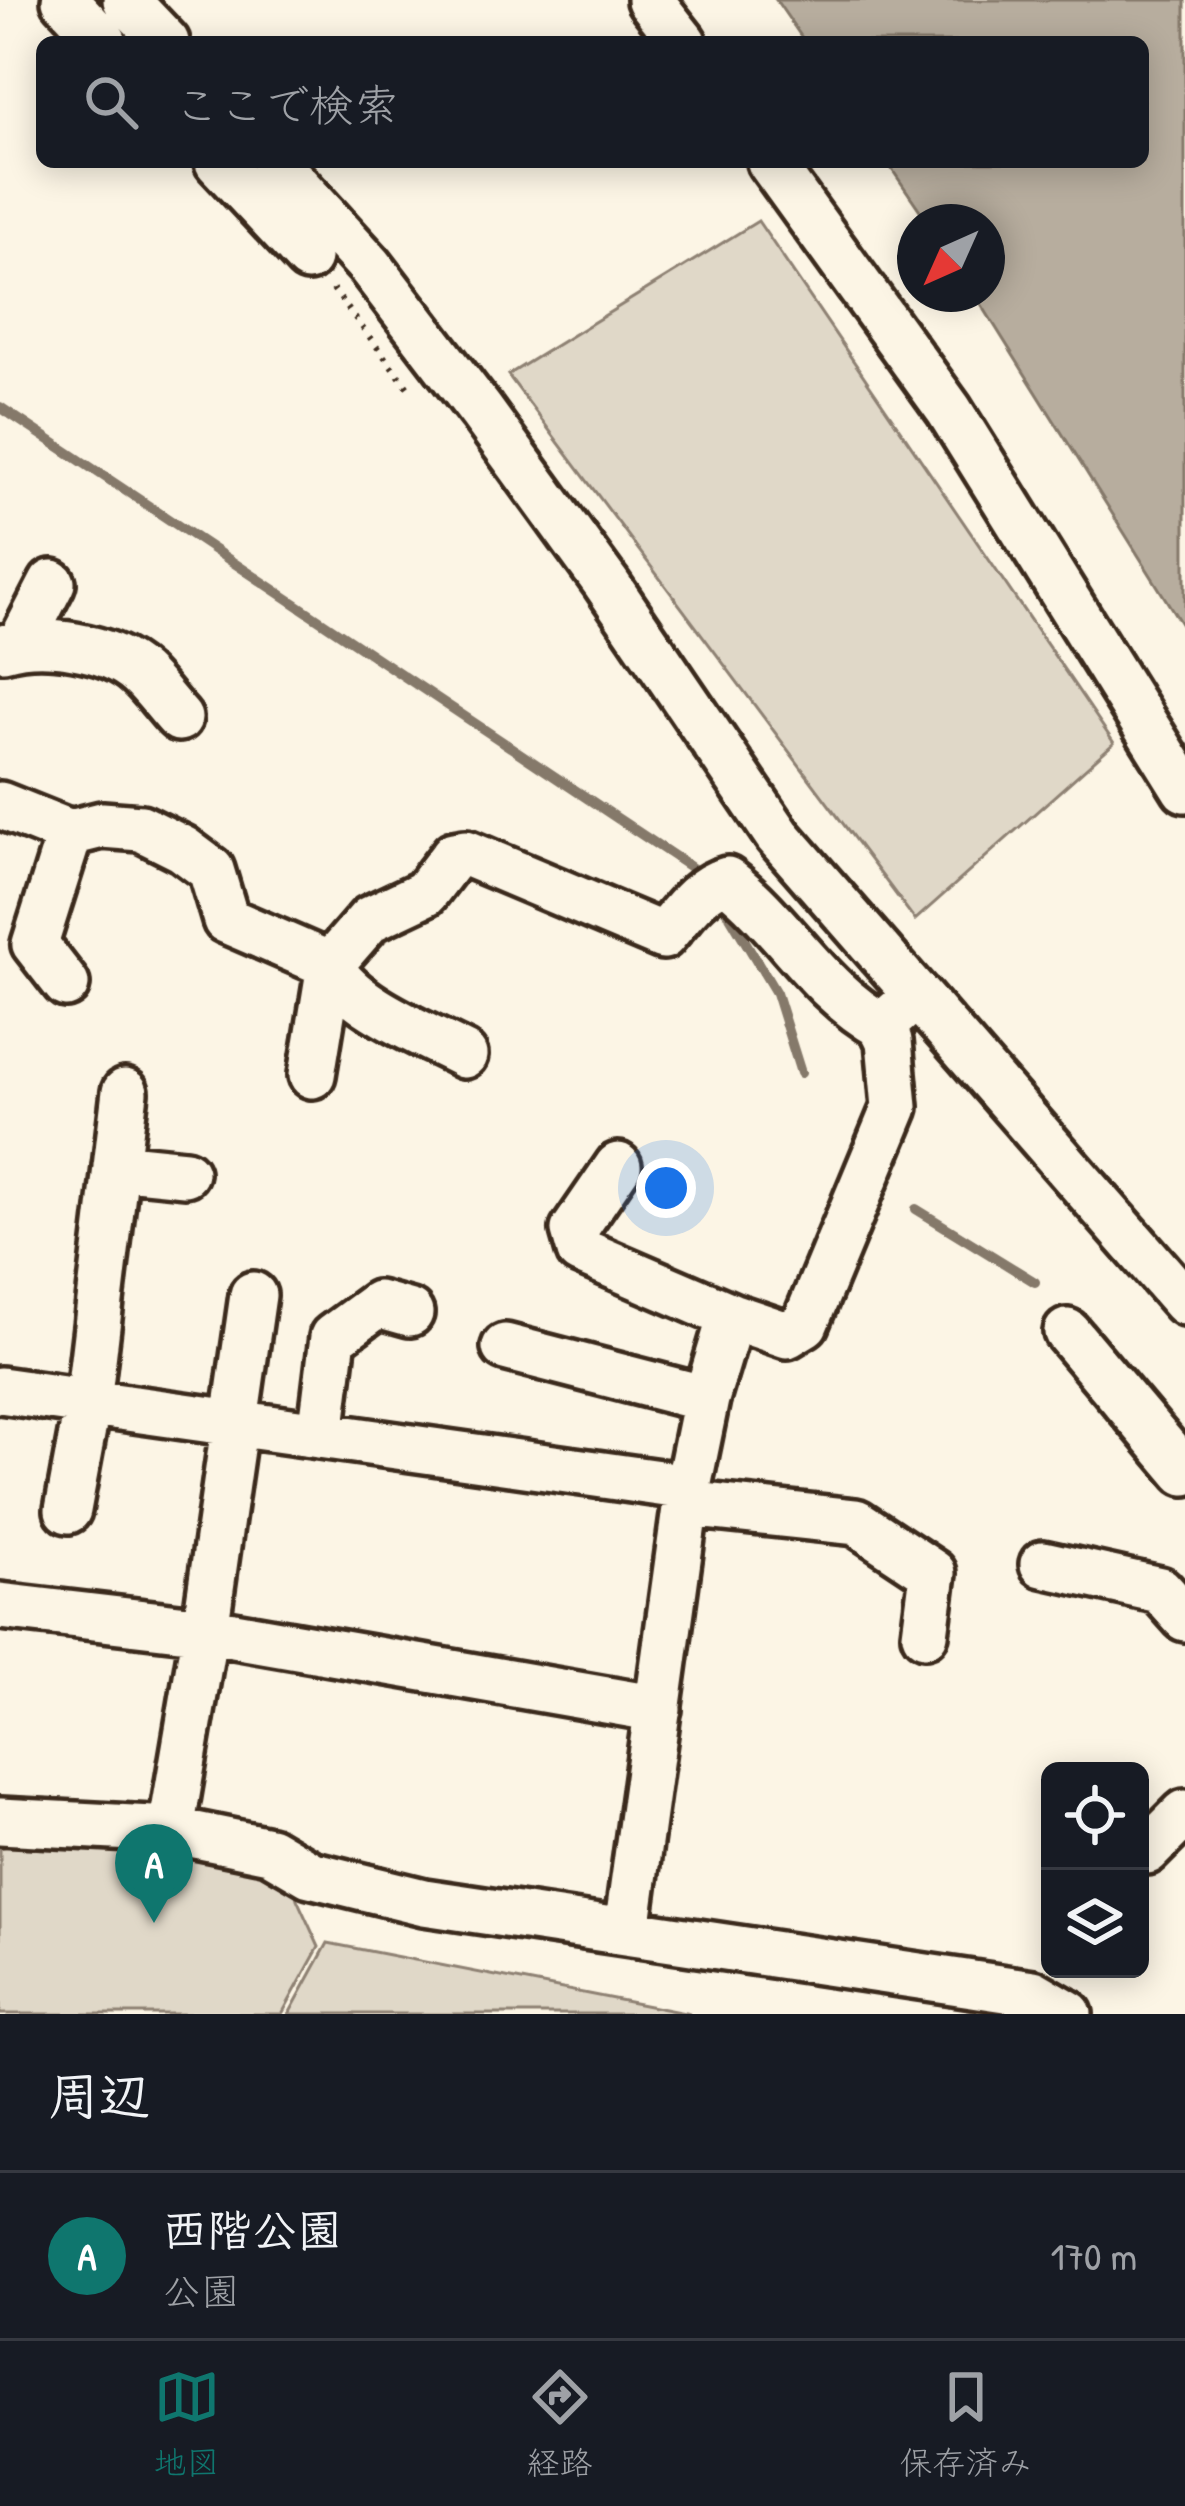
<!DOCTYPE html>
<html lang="ja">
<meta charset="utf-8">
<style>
:root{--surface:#171b24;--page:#20242c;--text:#f1f3f6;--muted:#9ea1a6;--line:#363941;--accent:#0f766e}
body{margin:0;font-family:"Patrick Hand","Klee One",sans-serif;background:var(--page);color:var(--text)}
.controls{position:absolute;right:36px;bottom:36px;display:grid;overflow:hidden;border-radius:18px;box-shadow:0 6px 30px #0003}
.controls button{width:108px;height:108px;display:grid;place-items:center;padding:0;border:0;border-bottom:3px solid var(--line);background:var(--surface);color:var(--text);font:60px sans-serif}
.compass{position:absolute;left:897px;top:204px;width:108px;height:108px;border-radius:50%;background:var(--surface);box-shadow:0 6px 30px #0003;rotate:225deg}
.you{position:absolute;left:666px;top:1188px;width:42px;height:42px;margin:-30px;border:9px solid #fff;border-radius:50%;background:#1a73e8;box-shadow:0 0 0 18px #1a73e833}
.badge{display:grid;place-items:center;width:78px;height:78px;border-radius:50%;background:var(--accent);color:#fff;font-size:39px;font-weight:700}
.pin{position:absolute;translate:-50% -99px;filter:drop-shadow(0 3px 6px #0008)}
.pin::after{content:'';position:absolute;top:63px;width:42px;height:36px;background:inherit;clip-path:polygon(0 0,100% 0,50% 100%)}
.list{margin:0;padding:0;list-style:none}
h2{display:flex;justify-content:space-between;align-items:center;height:156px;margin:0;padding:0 48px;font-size:51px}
h2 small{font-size:39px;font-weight:400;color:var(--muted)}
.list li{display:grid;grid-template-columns:78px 1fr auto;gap:36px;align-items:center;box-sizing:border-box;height:168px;padding:0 48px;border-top:3px solid var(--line)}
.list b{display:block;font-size:45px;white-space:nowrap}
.list p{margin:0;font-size:39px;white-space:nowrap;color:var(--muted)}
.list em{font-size:39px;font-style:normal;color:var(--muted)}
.icon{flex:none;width:66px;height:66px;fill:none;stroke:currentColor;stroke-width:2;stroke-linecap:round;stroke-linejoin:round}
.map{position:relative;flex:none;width:1185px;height:2014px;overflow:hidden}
.search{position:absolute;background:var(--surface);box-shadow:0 6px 30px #0003;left:36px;right:36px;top:36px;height:132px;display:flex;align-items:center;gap:30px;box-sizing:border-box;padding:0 42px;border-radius:18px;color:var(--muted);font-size:45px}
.sheet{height:324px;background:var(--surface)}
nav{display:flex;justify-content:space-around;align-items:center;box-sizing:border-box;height:168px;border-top:3px solid var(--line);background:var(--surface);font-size:33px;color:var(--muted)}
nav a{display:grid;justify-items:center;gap:6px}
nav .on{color:var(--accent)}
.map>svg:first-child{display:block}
.green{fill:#e0d8c8;stroke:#8e8173;stroke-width:3}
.water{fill:#b7ad9e;stroke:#85796b;stroke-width:3}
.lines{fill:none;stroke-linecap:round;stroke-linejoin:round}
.stream{stroke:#85796b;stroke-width:10}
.minor-casing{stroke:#3b2a1e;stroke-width:54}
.path{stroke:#3b2a1e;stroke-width:6;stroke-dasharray:3 9;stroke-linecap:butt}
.minor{stroke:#fcf5e5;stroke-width:45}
</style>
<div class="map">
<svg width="1185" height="2014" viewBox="0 0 1185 2014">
<rect width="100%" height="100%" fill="#fcf5e5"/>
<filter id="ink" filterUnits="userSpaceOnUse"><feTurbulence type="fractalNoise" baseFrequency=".00833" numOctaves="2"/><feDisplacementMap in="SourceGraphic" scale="24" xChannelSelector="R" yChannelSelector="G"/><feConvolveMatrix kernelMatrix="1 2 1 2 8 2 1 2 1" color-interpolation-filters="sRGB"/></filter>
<g filter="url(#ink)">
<path class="green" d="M758,221l356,522 -199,177 -407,-545z
M23,1842l210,13 59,22 5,22 22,48 -37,67h-282v-166z
M328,1943l362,71h-401z"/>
<path class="water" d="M776,0h409v630l-210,-336h12v-72h-59l-41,-60h256v-120h-338z"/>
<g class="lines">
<path class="stream" d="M0,407l695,463
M724,906l52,87 25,80
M916,1209l119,73"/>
<defs>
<path id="minor" d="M65,0l39,42
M126,0l40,42
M650,0l33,42
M218,162l90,96
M275,162l95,104 111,145 125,172 172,253 407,466
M770,162l179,248 236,379
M21,643l31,-60
M3,648c39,-12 107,-2 137,26 14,13 26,30 39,44
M0,805l70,28 32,-8 39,3 42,21 28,21 15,50 104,45c20,41 94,69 134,90
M66,984l-31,-40 35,-111
M312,1075l18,-110 40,-46 55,-26 29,-38 12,-2 197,83c18,-21 36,-49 64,-56 57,44 91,111 155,146l35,-31
M116,1166l69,7
M618,1166l-44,64 6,21 151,65 56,19 18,-11 90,-217 -6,-66 -7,-15
M1067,1332l118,140
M505,1347l201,52
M0,1390l688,97 -61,443
M321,1435l12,-98 45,-33 32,9
M688,1487l18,-88 25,-83
M686,1504l170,18 77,51 -8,61
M68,1510l20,-108 37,-310
M1043,1564l117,26 25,28
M0,1606l205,24 453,79
M0,1821l171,9 98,20 41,24 114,28 609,91 36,21
M171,1830l34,-200 48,-335
M1147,1851l38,-38"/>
</defs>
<use href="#minor" class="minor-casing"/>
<path class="path" d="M333,289l79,104"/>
<use href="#minor" class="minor"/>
</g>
</g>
</svg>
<div class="controls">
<button><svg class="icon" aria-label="locate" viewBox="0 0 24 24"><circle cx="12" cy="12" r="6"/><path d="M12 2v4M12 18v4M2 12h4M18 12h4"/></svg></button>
<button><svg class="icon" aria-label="layers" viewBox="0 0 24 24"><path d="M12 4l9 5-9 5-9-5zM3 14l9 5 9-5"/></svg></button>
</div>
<svg class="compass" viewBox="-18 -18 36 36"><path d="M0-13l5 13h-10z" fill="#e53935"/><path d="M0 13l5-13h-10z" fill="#9ea1a6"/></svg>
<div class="you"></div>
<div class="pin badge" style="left:154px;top:1923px">A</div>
<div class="search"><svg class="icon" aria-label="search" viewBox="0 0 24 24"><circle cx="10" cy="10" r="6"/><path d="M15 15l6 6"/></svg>ここで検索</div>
</div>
<section class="sheet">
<h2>周辺<small></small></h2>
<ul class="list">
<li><span class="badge">A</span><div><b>西階公園</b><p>公園</p></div><em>170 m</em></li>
</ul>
</section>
<nav>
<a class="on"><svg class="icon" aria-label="map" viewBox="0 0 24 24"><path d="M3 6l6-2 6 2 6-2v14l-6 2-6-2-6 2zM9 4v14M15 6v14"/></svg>地図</a>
<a><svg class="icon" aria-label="directions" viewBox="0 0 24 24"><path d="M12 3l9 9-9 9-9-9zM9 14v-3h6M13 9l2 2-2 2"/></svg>経路</a>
<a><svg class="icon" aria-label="saved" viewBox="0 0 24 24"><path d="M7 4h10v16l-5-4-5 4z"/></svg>保存済み</a>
</nav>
